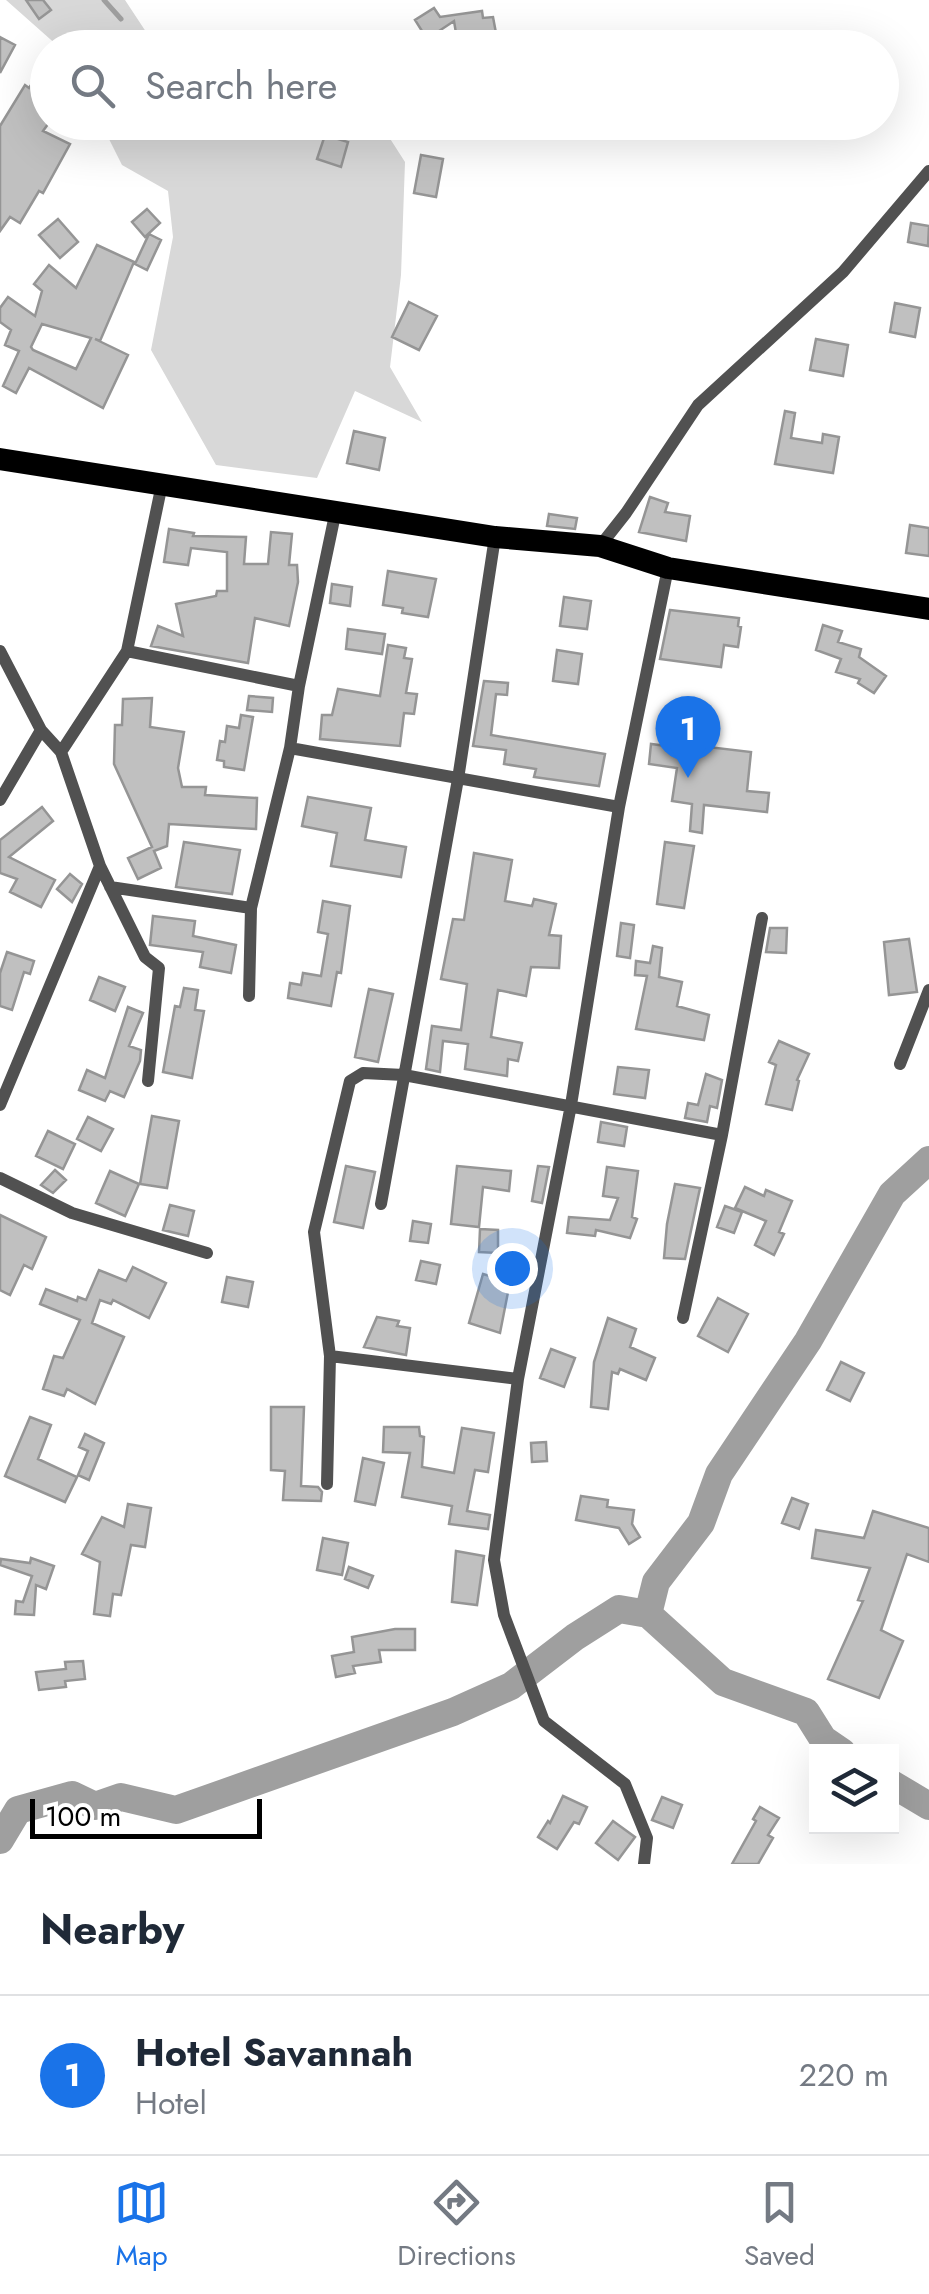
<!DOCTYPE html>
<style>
:root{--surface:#fff;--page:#f2f2f3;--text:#1f2937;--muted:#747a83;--line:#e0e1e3;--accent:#1a73e8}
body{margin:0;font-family:Jost,sans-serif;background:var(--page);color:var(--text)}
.controls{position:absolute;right:30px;bottom:30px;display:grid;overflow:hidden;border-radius:0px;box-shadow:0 10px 40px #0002}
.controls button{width:90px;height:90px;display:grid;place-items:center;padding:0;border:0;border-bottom:2px solid var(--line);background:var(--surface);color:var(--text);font:50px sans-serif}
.scale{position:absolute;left:30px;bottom:25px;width:232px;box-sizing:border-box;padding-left:10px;border:5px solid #000;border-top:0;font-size:28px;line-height:35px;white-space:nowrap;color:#000;-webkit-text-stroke:8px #fff;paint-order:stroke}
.you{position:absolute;left:512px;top:1268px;width:35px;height:35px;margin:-25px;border:8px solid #fff;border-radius:50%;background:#1a73e8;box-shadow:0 0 0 15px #1a73e833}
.badge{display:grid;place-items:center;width:65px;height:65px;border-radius:50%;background:var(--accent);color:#fff;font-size:32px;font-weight:700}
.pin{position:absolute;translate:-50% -82px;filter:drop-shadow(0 2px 5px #0008)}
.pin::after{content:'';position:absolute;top:52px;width:35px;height:30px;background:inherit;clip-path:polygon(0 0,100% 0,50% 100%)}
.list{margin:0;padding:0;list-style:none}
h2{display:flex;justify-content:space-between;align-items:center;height:130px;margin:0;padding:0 40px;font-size:42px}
h2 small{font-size:32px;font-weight:400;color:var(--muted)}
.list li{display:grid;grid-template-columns:65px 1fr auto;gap:30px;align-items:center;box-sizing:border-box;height:160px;padding:0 40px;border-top:2px solid var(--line)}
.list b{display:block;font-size:38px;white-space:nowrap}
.list p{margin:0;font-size:32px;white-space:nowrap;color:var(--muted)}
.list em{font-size:32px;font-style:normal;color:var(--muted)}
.icon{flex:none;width:55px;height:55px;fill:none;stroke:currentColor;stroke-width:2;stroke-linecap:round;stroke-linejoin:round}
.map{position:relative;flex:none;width:929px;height:1864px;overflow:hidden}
.search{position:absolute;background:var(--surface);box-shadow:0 10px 40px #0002;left:30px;right:30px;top:30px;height:110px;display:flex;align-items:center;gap:25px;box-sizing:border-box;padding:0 35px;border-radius:55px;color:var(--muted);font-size:38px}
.sheet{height:290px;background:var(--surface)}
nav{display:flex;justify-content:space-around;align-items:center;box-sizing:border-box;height:140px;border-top:2px solid var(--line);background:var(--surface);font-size:28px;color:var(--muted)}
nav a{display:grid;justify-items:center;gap:5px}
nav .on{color:var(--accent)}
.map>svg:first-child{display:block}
.green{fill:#d8d8d8}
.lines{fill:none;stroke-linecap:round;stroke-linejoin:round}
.stream{stroke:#9f9f9f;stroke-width:5}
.river{stroke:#9f9f9f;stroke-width:28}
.building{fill:#c0c0c0;stroke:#959595;stroke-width:2.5;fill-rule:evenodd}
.street{stroke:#515151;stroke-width:12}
.highway{stroke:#000;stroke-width:22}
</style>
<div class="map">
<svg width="929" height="1864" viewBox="0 0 929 1864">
<rect width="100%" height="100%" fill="#fff"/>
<path class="green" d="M6,0h119l31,47h-97z
M101,123h279l25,39 -4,113 -11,92 32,55 -67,-31 -38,87 -101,-13 -65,-115 22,-113 -5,-46 -46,-26z"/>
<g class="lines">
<path class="stream" d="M104,0l17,19"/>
<path class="river" d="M648,1614l8,-32 45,-59 18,-49 89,-133 84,-147 37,-34
M892,1784l37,22
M0,1840l18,-30 54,-15 23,11 26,-9 55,13 277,-98 58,-26 64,-49 44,-28 29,5 75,68 83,30 17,27 19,13"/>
</g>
<path class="building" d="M26,0h17l8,10 -12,9z
M434,8l6,9 42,-6 1,7 10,-1 3,16 -39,6 -3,-18 -27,18 -12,-19z
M0,37l15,8 -15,28z
M39,73l9,6v45l-5,7 27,13 -27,49 -4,-2 -19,32 -10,-6 -10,14v-105l25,-41 4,3z
M325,135l23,7 -7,25 -24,-8z
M421,155l22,4 -7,38 -22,-4z
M147,209l13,14 -15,14 -13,-15z
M58,219l20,23 -18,16 -21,-23z
M911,223l18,3 -1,20 -20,-4z
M149,234l12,6 -14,30 -12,-6z
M97,245l37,17 -34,79 -5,-2 33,16 -25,53 -74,-40 -13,25 -13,-7 16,-35 -14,-6 6,-15 -11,-8v-14l8,-11 27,19 7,-25 -8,-7 15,-19 27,23zM42,324l49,14 -15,31 -43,-19 -2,-3z
M409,302l28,14 -18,34 -27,-13z
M895,303l25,5 -5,29 -25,-5z
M816,339l32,6 -5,31 -33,-6z
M785,411l10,2 -4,25 31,5 1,-9 16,3 -6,36 -58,-9z
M354,431l31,7 -6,32 -32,-7z
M650,497l18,6 -3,9 25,4 -4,25 -47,-9z
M549,514l28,4 -2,11 -28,-3z
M910,525l19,3v28l-23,-3z
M169,529l25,4 -1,3 53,1 -2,27h24l3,-32 21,2 -3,31h8l1,17 -9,44 -34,-8 -7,45 -97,-17 7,-20 25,10 -7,-32 40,-8 1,-5h10v-39l-36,-4 -3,17 -24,-3z
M388,571l48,8 -8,38 -26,-4 1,-5 -20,-3z
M332,584l20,3 -2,19 -20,-3z
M564,597l27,4 -4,28 -27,-3z
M670,610l69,8 -1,8 3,1 -3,20 -14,-2 -3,22 -61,-8z
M823,625l19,6 -4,11 23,7 -2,8 27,19 -12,17 -16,-10 2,-4 -24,-7 5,-13 -25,-9z
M348,629l37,5 -3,20 -36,-5z
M388,645l18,3 -2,10 8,1 -6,34 11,1 -3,20 -10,-1 -4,33 -80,-7 2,-24h10l6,-26 42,7z
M557,650l25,4 -4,30 -25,-3z
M484,681l24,2 -1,12 -11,-1 -5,41 114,19 -6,32 -65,-9 2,-8 -32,-5 2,-14 -33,-4z
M249,696l24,2 -1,14 -25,-2z
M152,698l-2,29 34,5 -6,36 4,19h24l-1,8 52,3 -1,31 -87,-5 -2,22 -13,5 7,17 -23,11 -10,-21 24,-11 -38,-83 1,-39h7l1,-26z
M690,711l24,5 -6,31 43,5 -4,39 22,2 -2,19 -63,-7 -2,28 -12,-2 2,-27 -20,-3 5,-33 -28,-4 2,-20 31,4z
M241,715l12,2 -9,53 -20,-3v-6l-7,-1 3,-19 5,1 2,-16 12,2z
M308,797l63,11 -6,32 41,7 -5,30 -70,-11 6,-33 -35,-7z
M42,807l11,14 -44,36 46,23 -14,27 -31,-15 7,-13 -17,-6v-33z
M184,842l56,8 -8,44 -56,-7z
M665,842l29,4 -10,62 -27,-4z
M474,853l38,7 -7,41 27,5 2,-7 22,5 -7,31 12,1 -2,32 -28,-1 -5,29 -28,-6 -7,47 31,6 -4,18 -10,-2 -1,17 -42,-7 3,-25 -25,-3 -3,31 -14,-3 6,-43 29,4 6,-46 -26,-5 12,-60 11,1z
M70,874l12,10 -10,18 -15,-13z
M323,901l27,5 -9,67 -4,-1 -6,34 -43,-8 2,-15 11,2 2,-12 18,3 7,-42 -10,-2z
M153,916l42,5 -2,15 43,9 -5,28 -31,-6 3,-15 -53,-7z
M621,923l13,2 -4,33 -13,-2z
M770,928h17l-1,25 -20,-1z
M909,939l8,53 -28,3 -5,-53z
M653,946l9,2 -3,29 23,5 -5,24 32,9 -5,25 -68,-11 11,-53 -12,-1 1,-14 14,2z
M7,952l27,9 -4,13 -6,-2 -12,38 -12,-4v-33z
M99,977l26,10 -10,24 -25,-11z
M184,988l14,2 -3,20 9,1 -12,67 -29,-6 12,-66 5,1z
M369,989l24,5 -15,68 -23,-5z
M128,1007l15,6 -14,33 12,4 -1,11 -16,36 -14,-6 -5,10 -26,-11 8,-20 18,8z
M779,1041l30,13 -12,26 2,1 -7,29 -26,-6 10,-39 -7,-3z
M618,1067l31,3 -4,28 -31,-4z
M706,1074l16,6 -5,28 -7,-2 -3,16 -22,-4 3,-15 10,2z
M152,1116l27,5 -12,67 -27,-4z
M88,1117l25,12 -12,22 -24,-12z
M601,1122l26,5 -3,19 -26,-4z
M48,1131l27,13 -12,25 -27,-13z
M346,1166l29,6 -12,56 -29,-6z
M457,1166l54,5 -2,20 -26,-4 -4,40 -28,-3z
M538,1166l11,1 -7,36 -10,-2z
M607,1167l31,4 -6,46 5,2 -7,19 -34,-8 -1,6 -28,-3 2,-16 41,3 8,-22 -15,-2z
M55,1170l11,10 -13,13 -12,-8z
M110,1171l29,13 -14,32 -29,-13z
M675,1184l25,4 -15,71 -21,-1 3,-34z
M745,1187l19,9 2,-6 26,11 -13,31 5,2 -10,21 -19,-10 11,-24 -31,-13z
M170,1205l24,6 -6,25 -25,-6z
M725,1206l17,6 -8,21 -17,-6z
M0,1215l46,22 -14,32 -8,-4 -14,30 -10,-5z
M413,1221l18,3 -3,19 -18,-2z
M480,1229l18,1v23l-19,-1z
M421,1261l19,4 -4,19 -20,-4z
M133,1267l33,16 -17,35 -36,-18 -2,4 -11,-4 -8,23 32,14 -29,67 -28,-15 -3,7 -21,-7 11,-33 9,2 17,-38 -40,-16 6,-15 31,12 1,-4 8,3 13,-30 27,11z
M483,1274l27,8 -10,51 -31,-10z
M227,1277l26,5 -5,25 -26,-5z
M718,1298l30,16 -20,38 -30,-16z
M377,1317l22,4 -2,5 13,2 -4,27 -42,-8z
M608,1318l28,11 -6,18 25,11 -9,22 -26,-11 -2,5 -6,-2 -4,37 -17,-2 3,-45z
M551,1349l24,9 -11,29 -24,-9z
M841,1362l23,11 -14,28 -23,-11z
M271,1407h33l-3,79 17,1 4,5 -1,9 -38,-1 2,-29 -14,-1z
M30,1417l21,8 -13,34 39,18 -12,25 -60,-26z
M384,1427h35l1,9 4,1 -2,30 32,6 8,-45 32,5 -6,39 -13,-2 -8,41 23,4 -2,14 -39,-5 3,-18 -50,-9 8,-44 -27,-1z
M85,1434l19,9 -15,37 -11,-5 10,-24 -9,-4z
M546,1442l1,19 -15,1 -1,-19z
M363,1458l21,5 -9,42 -20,-4z
M581,1496l27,4 -1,7 27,3 -2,14 8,13 -11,7 -10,-16 -43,-8z
M792,1498l16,6 -9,25 -17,-6z
M128,1504l23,4 -6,39 -14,-2 -10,50 -8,-1 -3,22 -16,-2 6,-52 -18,-8 20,-37 22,10z
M873,1511l56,17v34l-22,-8 -26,76 22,11 -24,57 -51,-19 35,-78 -5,-1 12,-32 -58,-10 4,-28 48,8z
M323,1538l25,5 -6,32 -25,-5z
M456,1551l28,5 -7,49 -25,-3z
M31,1558l23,8 -8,23 -10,-4 -2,30 -19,-1 1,-13 7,1 9,-26 -32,-11 1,-6 29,4z
M349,1567l24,9 -5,12 -23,-9z
M395,1629h20v21h-36l2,12 -28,4 2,7 -19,4 -4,-21 22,-4 -2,-15z
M83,1661l2,18 -20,2 1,6 -27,3 -3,-18 30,-3 -1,-7z
M563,1796l24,11 -8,17 -5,-2 -17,27 -19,-12 10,-16 2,2z
M662,1797l20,8 -9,23 -21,-8z
M760,1807l19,11 -11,17 5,3 -15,26h-26l24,-43 -3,-2z
M613,1821l22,16 -17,23 -22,-17z"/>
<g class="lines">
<path class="street" d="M600,546l26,-33 72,-108 145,-133 86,-101
M0,651l41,79 20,22 39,114 45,91 14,11 -11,113
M127,651l172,35
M290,748l329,59
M61,752l66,-101 35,-167
M0,800l41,-70
M110,887l141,21
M249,996l2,-88 39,-160 9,-62 37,-176
M900,1064l29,-74
M0,1105l100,-239
M722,1135l40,-217
M0,1178l72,35 135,40
M381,1204l77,-425 37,-242
M330,1356l188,23
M327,1484l3,-128 -16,-124 36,-151 13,-8 41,2 318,60 -39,183
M644,1864l3,-26 -22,-54 -81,-63 -40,-106 -10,-55 24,-181 53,-274 48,-298 49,-239"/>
<path class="highway" d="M0,459l495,78 105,9 68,22 261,41"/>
</g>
</svg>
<div class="controls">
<button><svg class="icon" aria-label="layers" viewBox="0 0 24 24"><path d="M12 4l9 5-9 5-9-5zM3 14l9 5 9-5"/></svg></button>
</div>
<div class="scale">100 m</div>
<div class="you"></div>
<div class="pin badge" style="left:688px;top:778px">1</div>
<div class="search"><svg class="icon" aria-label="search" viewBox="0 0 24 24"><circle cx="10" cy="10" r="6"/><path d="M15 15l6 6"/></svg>Search here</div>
</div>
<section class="sheet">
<h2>Nearby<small></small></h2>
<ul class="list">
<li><span class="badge">1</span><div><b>Hotel Savannah</b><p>Hotel</p></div><em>220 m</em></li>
</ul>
</section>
<nav>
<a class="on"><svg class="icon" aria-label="map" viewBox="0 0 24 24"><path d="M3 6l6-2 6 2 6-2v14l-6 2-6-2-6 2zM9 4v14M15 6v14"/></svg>Map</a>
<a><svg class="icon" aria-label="directions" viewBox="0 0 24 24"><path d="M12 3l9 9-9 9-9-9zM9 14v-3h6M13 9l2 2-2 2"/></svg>Directions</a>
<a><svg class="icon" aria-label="saved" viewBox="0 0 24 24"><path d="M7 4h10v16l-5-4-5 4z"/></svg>Saved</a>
</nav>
